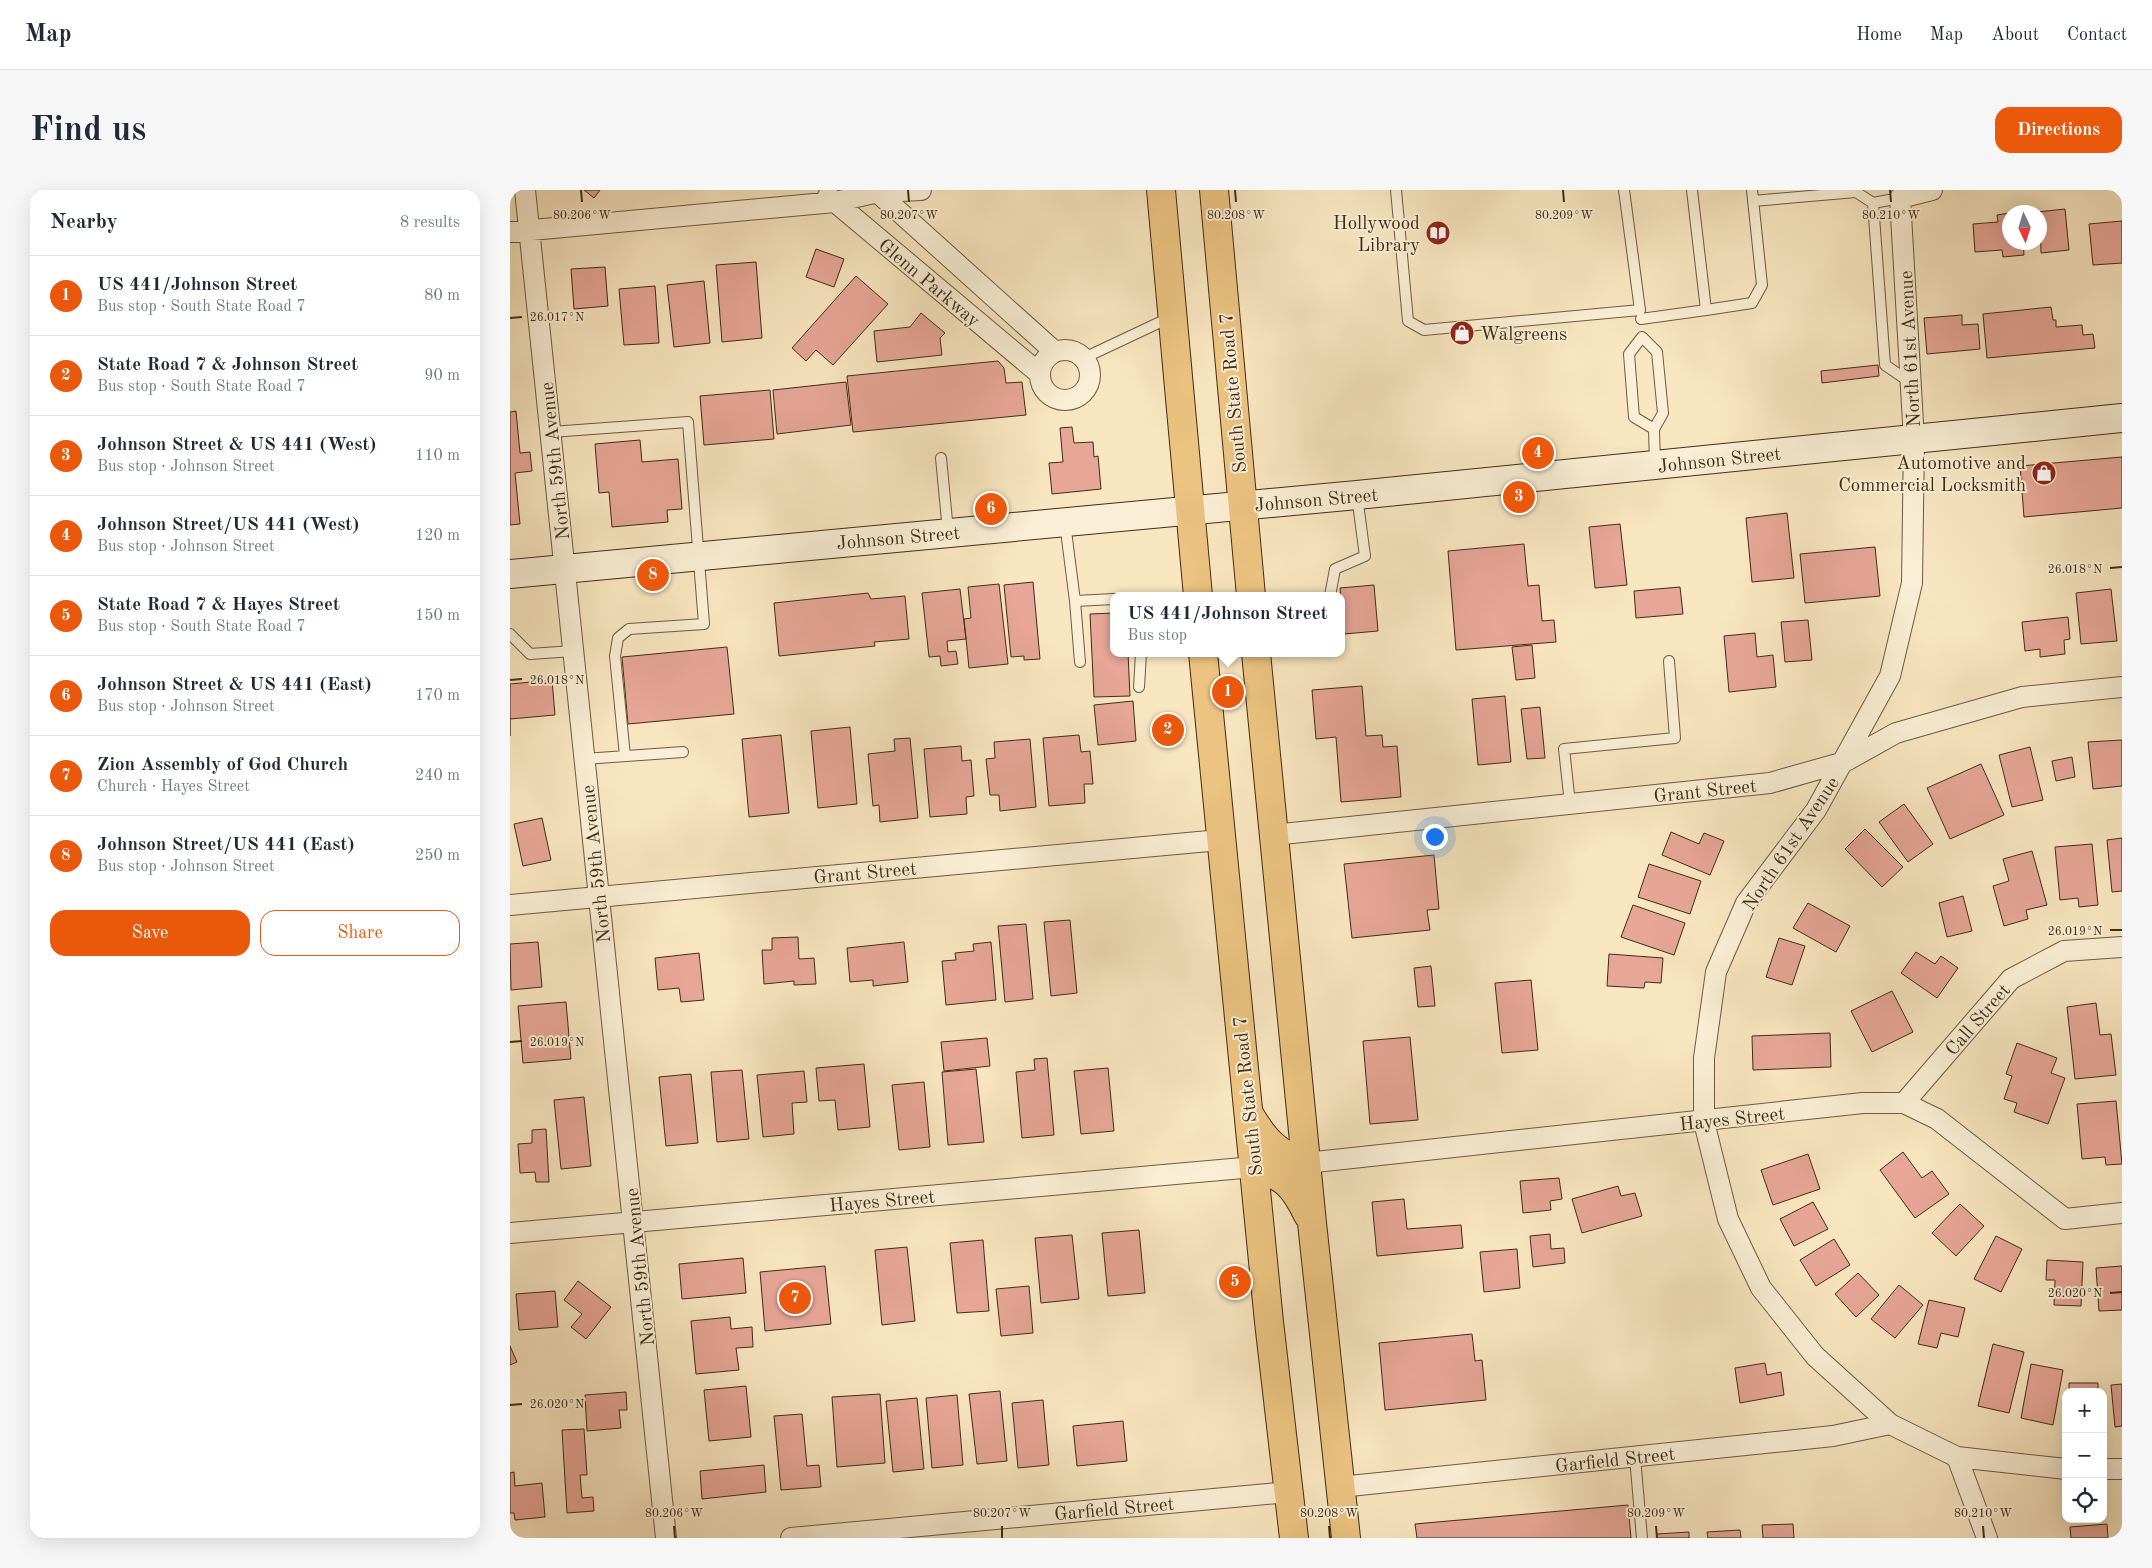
<!DOCTYPE html>
<meta charset="utf-8">
<style>
:root{--surface:#fff;--page:#f6f6f7;--text:#1f2937;--muted:#747a83;--line:#e0e1e3;--accent:#ea580c}
body{margin:0;font-family:"Old Standard TT",serif;background:var(--page);color:var(--text)}
.controls{position:absolute;right:15px;bottom:15px;display:grid;overflow:hidden;border-radius:10px;box-shadow:0 5px 20px #0002}
.controls button{width:45px;height:45px;display:grid;place-items:center;padding:0;border:0;border-bottom:1px solid var(--line);background:var(--surface);color:var(--text);font:25px sans-serif}
.compass{position:absolute;left:1492px;top:15px;width:45px;height:45px;border-radius:50%;background:var(--surface);box-shadow:0 5px 20px #0002;rotate:176deg}
.you{position:absolute;left:924px;top:646px;width:18px;height:18px;margin:-12px;border:4px solid #fff;border-radius:50%;background:#1a73e8;box-shadow:0 0 0 8px #1a73e833}
.badge{display:grid;place-items:center;width:32px;height:32px;border-radius:50%;background:var(--accent);color:#fff;font-size:16px;font-weight:700}
.pin{position:absolute;translate:-50% -50%;border:2px solid #fff;box-shadow:0 1px 5px #0006}
.popup{position:absolute;left:600px;top:402px;width:235px;height:65px;box-sizing:border-box;display:grid;place-content:center;border-radius:10px;background:var(--surface);filter:drop-shadow(0 1px 4px #0005);font-size:16px;white-space:nowrap;color:var(--muted)}
.popup b{font-size:19px;color:var(--text)}
.popup::after{content:'';position:absolute;left:50%;top:100%;margin-left:-10px;border:10px solid transparent;border-top-color:var(--surface)}
.list{margin:0;padding:0;list-style:none}
h2{display:flex;justify-content:space-between;align-items:center;height:65px;margin:0;padding:0 20px;font-size:21px}
h2 small{font-size:16px;font-weight:400;color:var(--muted)}
.list li{display:grid;grid-template-columns:32px 1fr auto;gap:15px;align-items:center;box-sizing:border-box;height:80px;padding:0 20px;border-top:1px solid var(--line)}
.list b{display:block;font-size:19px;white-space:nowrap}
.list p{margin:0;font-size:16px;white-space:nowrap;color:var(--muted)}
.list em{font-size:16px;font-style:normal;color:var(--muted)}
.actions{display:flex;gap:10px;padding:15px 20px}
.actions a{flex:1;padding:11px 0;border:1px solid var(--accent);border-radius:15px;text-align:center;font-size:18px;color:var(--accent)}
.actions .main{background:var(--accent);color:#fff}
.icon{flex:none;width:28px;height:28px;fill:none;stroke:currentColor;stroke-width:2;stroke-linecap:round;stroke-linejoin:round}
.map{position:relative;flex:none;width:1612px;height:1348px;overflow:hidden;border-radius:15px}
header{display:flex;align-items:center;gap:30px;box-sizing:border-box;height:70px;padding:0 25px;background:var(--surface);border-bottom:1px solid var(--line)}
header strong{font-size:24px}
nav{display:flex;gap:28px;margin-inline-start:auto;font-size:18px}
.intro{display:flex;align-items:center;justify-content:space-between;box-sizing:border-box;height:120px;padding:0 30px}
h1{margin:0;font-size:35px}
.button{padding:12px 22px;border-radius:15px;background:var(--accent);color:#fff;font-size:18px;font-weight:700}
main{display:flex;gap:30px;padding:0 30px}
aside{flex:1;background:var(--surface);border-radius:15px;box-shadow:0 5px 20px #0002}
.map>svg:first-child{display:block}
.building{fill:#e7a697;stroke:#402c17}
.lines{fill:none;stroke-linecap:round;stroke-linejoin:round}
.lane-casing{stroke:#6e5a41;stroke-width:12}
.street-casing{stroke:#6e5a41;stroke-width:22}
.secondary-casing{stroke:#402c17;stroke-width:30}
.primary-casing{stroke:#402c17;stroke-width:30}
.lane{stroke:#faefd6;stroke-width:10}
.street{stroke:#faefd6;stroke-width:20}
.secondary{stroke:#faefd6;stroke-width:28}
.primary{stroke:#ecc380;stroke-width:28}
.ticks{fill:none;stroke:#402c17;stroke-width:2}
.labels{text-anchor:middle;stroke-width:4;stroke-linejoin:round;paint-order:stroke}
.poi-label{font-size:19px;fill:#402c17;stroke:#faefd6;text-anchor:end}
.street-label{font-size:19px;fill:#402c17;stroke:#faefd6}
.ticks-label{font-size:12px;text-anchor:middle;fill:#402c17;stroke:#faefd6;stroke-width:4;stroke-linejoin:round;paint-order:stroke}
</style>
<header>
<strong>Map</strong>
<nav><a>Home</a><a>Map</a><a>About</a><a>Contact</a></nav>
</header>
<div class="intro"><h1>Find us</h1><a class="button">Directions</a></div>
<main>
<aside>
<h2>Nearby<small>8 results</small></h2>
<ul class="list">
<li><span class="badge">1</span><div><b>US 441/Johnson Street</b><p>Bus stop · South State Road 7</p></div><em>80 m</em></li>
<li><span class="badge">2</span><div><b>State Road 7 &amp; Johnson Street</b><p>Bus stop · South State Road 7</p></div><em>90 m</em></li>
<li><span class="badge">3</span><div><b>Johnson Street &amp; US 441 (West)</b><p>Bus stop · Johnson Street</p></div><em>110 m</em></li>
<li><span class="badge">4</span><div><b>Johnson Street/US 441 (West)</b><p>Bus stop · Johnson Street</p></div><em>120 m</em></li>
<li><span class="badge">5</span><div><b>State Road 7 &amp; Hayes Street</b><p>Bus stop · South State Road 7</p></div><em>150 m</em></li>
<li><span class="badge">6</span><div><b>Johnson Street &amp; US 441 (East)</b><p>Bus stop · Johnson Street</p></div><em>170 m</em></li>
<li><span class="badge">7</span><div><b>Zion Assembly of God Church</b><p>Church · Hayes Street</p></div><em>240 m</em></li>
<li><span class="badge">8</span><div><b>Johnson Street/US 441 (East)</b><p>Bus stop · Johnson Street</p></div><em>250 m</em></li>
</ul>
<div class="actions"><a class="main">Save</a><a>Share</a></div>
</aside>
<div class="map">
<svg width="1612" height="1348" viewBox="0 0 1612 1348">
<rect width="100%" height="100%" fill="#f8e6c0"/>
<filter id="stains"><feTurbulence type="fractalNoise" baseFrequency=".004" numOctaves="4"/><feColorMatrix values="0 0 0 0 .2 0 0 0 0 .09 0 0 0 0 .02 0 0 0 .5 -.17"/></filter>
<radialGradient id="worn" r=".72"><stop offset=".6" stop-color="#630" stop-opacity="0"/><stop offset="1" stop-color="#630" stop-opacity=".3"/></radialGradient>
<path class="building" d="M74,0h16l-6,8z
M1555,19l4,41 -28,3 -1,-41h-3z
M1500,23v29h13l1,13 -21,2 -1,-7 -27,2 -2,-28 25,-2 -1,-7z
M1612,31v42l-29,2 -4,-41z
M306,59l28,10 -10,28 -28,-10z
M246,72l6,76 -40,4 -6,-77z
M95,77l3,39 -34,3 -3,-40z
M346,86l32,28 -55,61 -17,-15 -10,11 -14,-13z
M194,91l6,62 -36,4 -7,-62z
M145,96l4,57 -35,2 -5,-56z
M1541,117l2,13h3v7l26,-2 1,10 10,-1 2,14 -108,10 -4,-44z
M411,123l24,20 -5,5 2,17 -65,7 -3,-31 36,-4z
M1452,125v10l16,-1 2,25 -53,5 -3,-36z
M488,171l6,7 2,15 16,-1 4,33 -173,17 -6,-56z
M1368,175l1,11 -57,7 -1,-12z
M336,192l5,43 -74,9 -4,-44z
M260,200l4,49 -70,6 -4,-49z
M6,221l4,42 10,-1 2,19 -17,2 5,51 -10,1v-113z
M562,237l2,16 19,-1 1,15 4,-1 3,33 -49,5 -3,-31 14,-1 -3,-34z
M130,250l2,22 36,-3 4,50 -15,1 1,12 -56,5 -3,-35 -10,1 -4,-49z
M1612,267v51l-98,9 -4,-51z
M1277,323l7,65 -42,4 -6,-64z
M1110,334l7,61 -32,3 -6,-61z
M1014,354l4,42 11,-1 3,36 12,-1 2,22 -100,8 -8,-99z
M1365,357l5,49 -75,7 -5,-49z
M523,392l7,77 -16,1v-4l-13,1 -7,-72z
M489,394l9,80 -39,4 -5,-49 7,-1 -3,-31z
M864,395l4,46 -34,3 -4,-46z
M1170,397l3,27 -47,4 -2,-27z
M450,399l6,50 -19,2 1,11 8,-1 2,13 -17,2 -1,-10 -11,1 -7,-64z
M1601,399l6,52 -36,3 -5,-51z
M358,403l3,6 34,-3 4,43 -35,3 1,4 -96,10 -5,-53z
M604,423v40h14l2,43 -36,1 -4,-83z
M1558,427l2,22 -6,1 1,14 -25,3v-8l-15,2 -3,-29z
M1298,430l4,40 -27,2 -4,-40z
M1245,443l2,24 16,-2 3,32 -47,5 -5,-56z
M1022,455l3,33 -19,2 -4,-33z
M217,457l7,67 -106,10 -6,-67z
M42,490l3,35 -45,4v17v-52z
M852,496l4,50 16,-1 1,12 14,-1 4,51 -60,5 -5,-65 -20,2 -4,-49z
M995,506l6,66 -33,3 -6,-66z
M623,511l3,40 -38,4 -4,-40z
M1030,517l5,51 -18,1 -6,-50z
M340,537l7,77 -39,4 -7,-77z
M271,545l8,78 -40,4 -7,-78z
M569,545l2,17 9,-1 3,33h-9l1,19 -36,3 -6,-68z
M400,548l8,80 -38,4 -1,-17 -6,1 -5,-52 27,-3 -1,-12z
M520,549l6,68 -36,4 -1,-16h-9l-4,-36 9,-1 -1,-16z
M1612,550v46l-29,3 -5,-47z
M451,556l1,15 9,-1 3,36 -8,1 1,17 -37,3 -6,-68z
M1520,557l13,53 -31,7 -13,-52z
M1562,567l3,20 -19,4 -4,-20z
M1471,574l23,51 -54,24 -23,-51z
M1394,614l29,40 -25,18 -29,-40z
M32,628l9,42 -28,6 -9,-42z
M1355,639l38,38 -21,20 -37,-38z
M1161,642l28,12 5,-11 20,8 -14,34 -48,-20z
M1612,648v53l-10,1 -5,-52z
M1582,654l6,61 -19,2 -1,-9 -18,2 -5,-53z
M1522,661l15,54 -21,5 2,9 -24,7 -11,-40 16,-5 -6,-22z
M924,665l5,54 -12,1 3,20 -78,8 -8,-74z
M1139,674l52,17 -11,33 -52,-17z
M1453,706l9,35 -25,6 -8,-34z
M1298,713l42,23 -14,26 -43,-24z
M1123,715l52,18 -11,32 -53,-18z
M560,730l7,73 -26,3 -7,-74z
M516,734l7,75 -28,3 -7,-76z
M288,747l1,22 15,-1 2,26 -22,1v-4l-30,3 -2,-34h10v-12z
M1269,748l26,8 -13,39 -26,-8z
M28,752l4,45 -31,3 -1,-46z
M394,752l4,40 -35,4v-6l-23,2 -3,-34z
M481,752l5,58 -50,5 -4,-44 14,-1 -1,-7 19,-2 -1,-7z
M1406,762l19,12 6,-8 17,12 -21,30 -36,-25z
M189,763l5,47 -23,2 -2,-14 -21,2 -3,-32z
M1099,764l54,4 -2,25 -16,-1 -1,6 -37,-2z
M921,776l4,40 -17,1 -4,-39z
M1021,790l7,70 -36,3 -7,-70z
M1382,801l21,41 -41,20 -21,-41z
M56,812l5,57 -48,4 -5,-57z
M1586,813l4,32 11,-1 5,41 -41,4 -8,-72z
M1320,843l1,34 -78,3 -1,-34z
M900,847l8,83 -48,4 -7,-83z
M477,848l3,28 -46,5 -3,-29z
M1507,853l40,15 -6,15 14,5 -17,46 -34,-12 3,-9 -13,-4 8,-23 -6,-2z
M537,868l7,77 -32,3 -6,-66 19,-2 -1,-11z
M354,874l6,63 -32,3 -3,-30 -16,1 -3,-33z
M598,878l6,63 -33,3 -7,-63z
M466,879l8,73 -36,3 -6,-73z
M232,880l7,69 -32,3 -6,-70z
M294,881l3,31 -15,1 2,31 -31,3 -6,-62z
M181,884l7,69 -32,3 -7,-69z
M414,892l6,65 -31,3 -7,-65z
M74,907l7,69 -30,3 -7,-69z
M1606,911l6,63 -16,1 -1,-8 -23,2 -5,-55z
M36,939l3,53h-13l-1,-10 -15,1 -2,-29 14,-1v-13z
M1393,962l19,26 10,-7 17,23 -34,24 -35,-48z
M1298,964l12,35 -47,16 -12,-35z
M1049,988l3,21 -12,2 1,9 -28,3 -3,-32z
M1108,996l3,10 14,-3 7,23 -60,17 -10,-34z
M894,1009l3,30 54,-4 2,23 -86,8 -5,-54z
M1303,1012l15,27 -34,17 -14,-27z
M1450,1014l24,22 -28,30 -24,-23z
M629,1040l6,63 -37,3 -6,-63z
M1040,1044l1,15 13,-1 1,15 -32,4 -3,-31z
M562,1045l7,64 -38,4 -6,-65z
M1486,1046l26,13 -21,43 -27,-13z
M1324,1049l16,26 -34,21 -16,-26z
M473,1050l6,71 -32,2 -7,-70z
M397,1057l8,74 -33,4 -7,-75z
M1007,1059l3,39 -36,4 -4,-40z
M233,1068l3,35 -64,6 -3,-35z
M1537,1070l36,2 -2,44 -27,-1 1,-25h-9z
M315,1076l6,58 -66,7 -5,-59z
M1612,1076v44l-23,1 -3,-43z
M1348,1083l21,22 -23,22 -21,-23z
M68,1091l33,26 -25,32 -15,-12 11,-13 -18,-14z
M1389,1095l24,20 -28,33 -24,-19z
M519,1096l4,47 -32,3 -5,-47z
M45,1101l3,36 -39,3 -3,-36z
M1419,1110l36,8 -7,29 -17,-4 -4,15 -19,-4z
M220,1127l1,12 21,-2 1,20 -17,1 3,22 -43,4 -5,-53z
M962,1144l3,27 7,-1 4,40 -101,10 -6,-67z
M1483,1154l31,8 -15,61 -31,-7z
M0,1156l7,16 -7,3z
M1255,1173l2,12 14,-3 3,23 -44,8 -5,-35z
M1521,1174l32,6 -10,55 -32,-7z
M1559,1193h29v9h-29z
M1612,1194v42l-7,1 -4,-42z
M236,1196l5,51 -42,4 -5,-51z
M490,1201l7,70 -30,3 -8,-70z
M116,1202l1,18h-8l2,18 -34,3 -2,-36z
M370,1204l5,69 -48,4 -5,-70z
M447,1205l6,70 -31,3 -6,-70z
M407,1208l7,71 -31,3 -7,-71z
M533,1210l6,65 -31,3 -6,-65z
M292,1224l5,52 12,-1 2,22 -40,3 -7,-74z
M613,1231l4,40 -50,5 -4,-40z
M74,1239l3,46h-7l2,23 11,-1 1,14 -27,2 -5,-83z
M254,1275l2,27 -64,7 -2,-28z
M4,1282l1,14 27,-3 3,34 -30,3 -1,-7h-4v-40z
M1118,1315l3,33h-214l-2,-14z
M1283,1334l1,14h-31l-1,-13z
M1597,1334l1,14h-37l-1,-11z
M1230,1340l1,8h-33l-1,-6z
M1179,1342v6h-32v-4z"/>
<g class="lines">
<defs>
<path id="lane" d="M886,0l12,131 16,9 216,-20 -16,-120
M1243,11l103,-9 17,11 12,162 25,17
M1363,13l27,-5
M1196,120l46,-7 10,-18 -10,-95
M1131,129l65,-9 -14,-120
M574,168l87,-41
M1144,239l-20,-12 -5,-63 13,-17 15,15 6,61 -9,16 1,36
M41,242l137,-10 16,202 -75,5 -11,9 -3,18 10,100
M431,268l7,73
M555,333l10,78 39,-2
M820,406l5,-27 30,-13 -8,-60
M565,411l5,61
M0,444l20,20 43,-3
M629,497l2,-34
M74,569l99,-7
M1060,614l-6,-55 111,-11 -6,-77
M1125,1267l7,81"/>
<path id="street" d="M15,0c44,450 97,898 141,1348
M365,0l180,162
M1422,0l-32,8 14,242 -2,143 -22,93 -74,134 -70,93 -30,69 -12,86v64l24,97 33,69 54,68 75,68 67,33 30,81
M318,6l212,178
M0,42l325,-30 43,-10 43,-2
M530 185a25 25 0 1 1 50 0a25 25 0 1 1-50 0Z
M763,645l497,-52 74,-21 52,-29 126,-36 100,-10
M0,715l710,-65
M1394,913l107,-124 53,-28 58,-4
M796,973l557,-60h41l33,16 128,100 57,-6
M0,1043l744,-66
M1447,1267l109,12
M1593,1279h19
M830,1297l493,-51 57,-12
M281,1348l498,-46"/>
<path id="secondary" d="M0,384l847,-79 765,-77"/>
<path id="primary" d="M651,0l37,406
M704,0l37,406
M693,463l66,669 25,216
M746,463l56,570 34,315
M739,924c15,25 28,41 57,49
M744,977c31,9 40,19 54,48"/>
</defs>
<use href="#lane" class="lane-casing"/>
<use href="#street" class="street-casing"/>
<use href="#secondary" class="secondary-casing"/>
<use href="#primary" class="primary-casing"/>
<use href="#lane" class="lane"/>
<use href="#street" class="street"/>
<use href="#secondary" class="secondary"/>
<use href="#primary" class="primary"/>
</g>
<path class="ticks" d="M71,0l1,12M398,0l1,12M725,0l1,12M1053,0l1,12M1380,0l1,12M0,128l12,-1M1600,378l12,-1M0,490l12,-1M1600,740h12M0,852l12,-1M1600,1103l12,-1M0,1215l12,-1M164,1336l1,12M492,1336v12M819,1336l1,12M1146,1336l1,12M1473,1336l1,12"/>
<defs>
<symbol id="library-disc" viewBox="-11 -11 22 22"><circle r="9.5" fill="#8f2418" stroke="#faefd6"/><path d="M-6-4Q-3-5.5-.7-3.5V5Q-3 3-6 4ZM6-4Q3-5.5 .7-3.5V5Q3 3 6 4Z" fill="#fff"/></symbol>
<symbol id="shop-disc" viewBox="-11 -11 22 22"><circle r="9.5" fill="#8f2418" stroke="#faefd6"/><path d="M-5-2.5h2.3a2.7 3.5 0 0 1 5.4 0H5L5.5 6h-11ZM-1.5-2.5h3a1.5 2.3 0 0 0-3 0Z" fill="#fff"/></symbol>
</defs>
<g fill-rule="evenodd">
<use href="#library-disc" x="914" y="29" width="28" height="28"/>
<use href="#shop-disc" x="938" y="129" width="28" height="28"/>
<use href="#shop-disc" x="1520" y="269" width="28" height="28"/>
</g>
<g class="labels">
<g class="poi-label">
<text x="910" y="39">Hollywood<tspan x="910" dy="22">Library</tspan></text>
<text x="970" y="150" text-anchor="start">Walgreens</text>
<text x="1516" y="279">Automotive and<tspan x="1516" dy="22">Commercial Locksmith</tspan></text>
</g>
<g class="street-label">
<text transform="translate(420 92) rotate(40)" y="7">Glenn Parkway</text>
<text transform="translate(1399 159) rotate(-93)" y="7">North 61st Avenue</text>
<text transform="translate(722 203) rotate(-95)" y="7">South State Road 7</text>
<text transform="translate(1209 269) rotate(-6)" y="7">Johnson Street</text>
<text transform="translate(44 271) rotate(-96)" y="7">North 59th Avenue</text>
<text transform="translate(806 309) rotate(-5)" y="7">Johnson Street</text>
<text transform="translate(388 347) rotate(-5)" y="7">Johnson Street</text>
<text transform="translate(1195 600) rotate(-6)" y="7">Grant Street</text>
<text transform="translate(1280 653) rotate(-56)" y="7">North 61st Avenue</text>
<text transform="translate(85 674) rotate(-96)" y="7">North 59th Avenue</text>
<text transform="translate(355 682) rotate(-5)" y="7">Grant Street</text>
<text transform="translate(1467 829) rotate(-49)" y="7">Call Street</text>
<text transform="translate(737 906) rotate(-96)" y="7">South State Road 7</text>
<text transform="translate(1222 928) rotate(-6)" y="7">Hayes Street</text>
<text transform="translate(372 1010) rotate(-5)" y="7">Hayes Street</text>
<text transform="translate(129 1077) rotate(-96)" y="7">North 59th Avenue</text>
<text transform="translate(1105 1269) rotate(-6)" y="7">Garfield Street</text>
<text transform="translate(604 1318) rotate(-5)" y="7">Garfield Street</text>
</g>
</g>
<g class="ticks-label">
<text x="72" y="29">80.206°W</text>
<text x="399" y="29">80.207°W</text>
<text x="726" y="29">80.208°W</text>
<text x="1054" y="29">80.209°W</text>
<text x="1381" y="29">80.210°W</text>
<text x="47" y="131">26.017°N</text>
<text x="1565" y="383">26.018°N</text>
<text x="47" y="494">26.018°N</text>
<text x="1565" y="745">26.019°N</text>
<text x="47" y="856">26.019°N</text>
<text x="1565" y="1107">26.020°N</text>
<text x="47" y="1218">26.020°N</text>
<text x="164" y="1327">80.206°W</text>
<text x="492" y="1327">80.207°W</text>
<text x="819" y="1327">80.208°W</text>
<text x="1146" y="1327">80.209°W</text>
<text x="1473" y="1327">80.210°W</text>
</g>
<rect width="100%" height="100%" filter="url(#stains)"/>
<rect width="100%" height="100%" fill="url(#worn)"/>
</svg>
<div class="controls">
<button>+</button>
<button>−</button>
<button><svg class="icon" aria-label="locate" viewBox="0 0 24 24"><circle cx="12" cy="12" r="6"/><path d="M12 2v4M12 18v4M2 12h4M18 12h4"/></svg></button>
</div>
<svg class="compass" viewBox="-18 -18 36 36"><path d="M0-13l5 13h-10z" fill="#e53935"/><path d="M0 13l5-13h-10z" fill="#747a83"/></svg>
<div class="you"></div>
<div class="pin badge" style="left:718px;top:502px">1</div>
<div class="popup"><b>US 441/Johnson Street</b>Bus stop</div>
<div class="pin badge" style="left:658px;top:540px">2</div>
<div class="pin badge" style="left:1009px;top:307px">3</div>
<div class="pin badge" style="left:1028px;top:263px">4</div>
<div class="pin badge" style="left:725px;top:1092px">5</div>
<div class="pin badge" style="left:481px;top:319px">6</div>
<div class="pin badge" style="left:285px;top:1108px">7</div>
<div class="pin badge" style="left:143px;top:385px">8</div>
</div>
</main>
